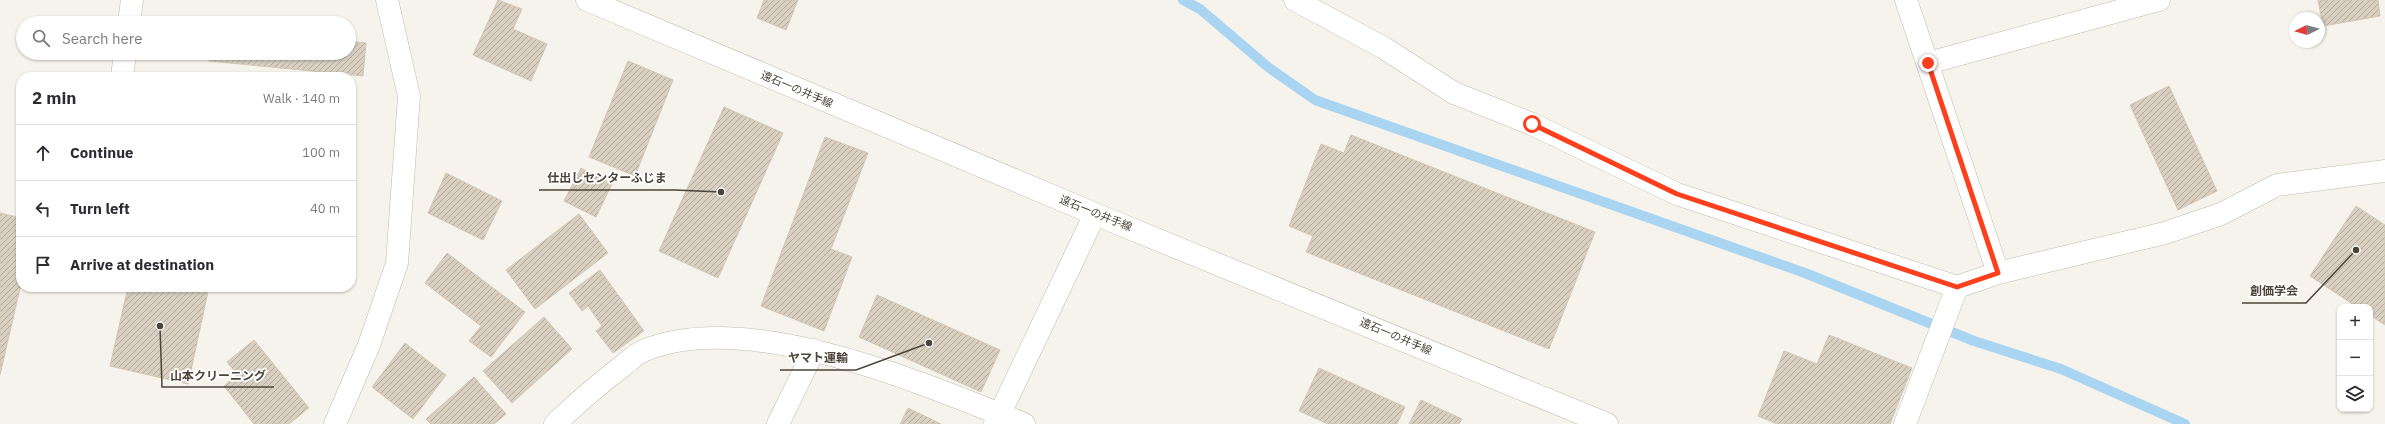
<!DOCTYPE html>
<meta charset="utf-8">
<style>
:root{--surface:#fff;--page:#f7f7f7;--text:#2b2b33;--muted:#7c7c81;--line:#e1e1e2}
body{margin:0;font-family:"IBM Plex Sans","Noto Sans JP",sans-serif;background:var(--page);color:var(--text)}
.controls{position:absolute;right:12px;bottom:12px;display:grid;overflow:hidden;border-radius:8px;box-shadow:0 1px 3px #0004}
.controls button{width:36px;height:36px;display:grid;place-items:center;padding:0;border:0;border-bottom:1px solid var(--line);background:var(--surface);color:var(--text);font:20px sans-serif}
.compass{position:absolute;left:2289px;top:12px;width:36px;height:36px;border-radius:50%;background:var(--surface);box-shadow:0 1px 3px #0004;rotate:264deg}
.stop{position:absolute;width:12px;height:12px;margin:-9px;border:3px solid #fc3f1d;border-radius:50%;background:#fff}
.stop.end{background:#fc3f1d;border-color:#fff;box-shadow:0 1px 4px #0008}
.list{margin:0;padding:0;list-style:none}
h2{display:flex;justify-content:space-between;align-items:center;height:52px;margin:0;padding:0 16px;font-size:17px}
h2 small{font-size:13px;font-weight:400;color:var(--muted)}
.list li{display:grid;grid-template-columns:26px 1fr auto;gap:12px;align-items:center;box-sizing:border-box;height:56px;padding:0 16px;border-top:1px solid var(--line)}
.list b{display:block;font-size:15px;white-space:nowrap}
.list em{font-size:13px;font-style:normal;color:var(--muted)}
.icon{flex:none;width:22px;height:22px;fill:none;stroke:currentColor;stroke-width:2;stroke-linecap:round;stroke-linejoin:round}
.map{position:relative;flex:none;width:2385px;height:424px;overflow:hidden}
.search{position:absolute;background:var(--surface);box-shadow:0 1px 3px #0004;left:16px;top:16px;width:340px;height:44px;display:flex;align-items:center;gap:10px;box-sizing:border-box;padding:0 14px;border-radius:22px;color:var(--muted);font-size:15px}
.panel{position:absolute;background:var(--surface);box-shadow:0 1px 3px #0004;left:16px;top:72px;width:340px;height:220px;border-radius:16px}
.map>svg:first-child{display:block}
.lines{fill:none;stroke-linecap:round;stroke-linejoin:round}
.stream{stroke:#a9d4f2;stroke-width:10}
.building{fill:url(#building-hatch);stroke:#d3c7b4}
.minor-casing{stroke:#c2bbae;stroke-width:23}
.minor{stroke:#fff;stroke-width:22}
.route{stroke:#fc3f1d;stroke-width:5}
.labels{text-anchor:middle;stroke-width:3.5;stroke-linejoin:round;paint-order:stroke}
.street-label{font-size:11px;fill:#4b4439;stroke:#fff}
.leader{fill:none;stroke:#4b4439;stroke-width:1.5}
.callout-dot{fill:#4b4439;stroke:#fff;stroke-width:1.5}
.callout-label{font-size:12px;text-anchor:middle;font-weight:bold;fill:#4b4439;stroke:#fff;stroke-width:3.5;stroke-linejoin:round;paint-order:stroke}
</style>
<div class="map">
<svg width="2385" height="424" viewBox="0 0 2385 424">
<defs>
<pattern id="building-hatch" width="6" height="6" patternUnits="userSpaceOnUse"><rect width="6" height="6" fill="#d8cfc1"/><path d="M-1 1l2-2M0 6l6-6M5 7l2-2" fill="none" stroke="#b1aa9e"/></pattern>
</defs>
<rect width="100%" height="100%" fill="#f6f3ec"/>
<g class="lines">
<path class="stream" d="M1183,0l17,9 68,58 47,33 490,173 169,68 87,28 124,55"/>
</g>
<path class="building" d="M498,0l24,9 -9,20 34,15 -16,37 -58,-26z
M764,0h34l-12,30 -29,-12z
M2318,0h60l2,16 -57,10z
M349,41l17,2 -3,33 -154,-15 1,-8h139z
M628,61l45,19 -38,96 -46,-19z
M2169,86l48,105 -39,19 -48,-105z
M724,107l59,26 -65,145 -59,-27z
M1351,135l244,97 -46,117 -243,-97 7,-16 -24,-10 32,-82 23,9z
M825,137l43,16 -37,96 21,8 -28,74 -63,-25z
M581,168l31,16 -16,33 -32,-16z
M446,173l56,28 -19,39 -55,-27z
M2356,206l29,19v100l-15,-10v-8h-13l-47,-31z
M0,213l21,5v66l-21,91z
M579,214l29,39 -73,56 -29,-39z
M447,253l78,59 -34,45 -22,-16 12,-15 -56,-43z
M600,270l44,61 -31,22 -17,-22 6,-5 -14,-20 -6,5 -13,-18z
M128,287h81l-21,97 -78,-18z
M877,295l123,55 -19,42 -122,-55z
M544,317l28,32 -60,54 -29,-32z
M1829,335l83,33 -22,56h-113l-19,-8 26,-65 33,13z
M254,340l55,68 -20,16h-35l-30,-38 13,-11 -10,-13z
M405,343l41,32 -33,44 -41,-32z
M1319,368l86,39 -8,17h-69l-29,-13z
M474,377l32,37 -12,10h-63l-5,-5z
M1421,400l41,19 -3,5h-50z
M908,408l33,16h-41z"/>
<g class="lines">
<defs>
<path id="minor" d="M587,0l508,214 512,210
M1295,0l89,48 70,45 78,31 145,70 280,93 41,-14 167,-40 56,-19 56,-29 108,-14
M1906,0l92,273
M129,23l3,-23
M1928,63l231,-63
M122,77l3,-24
M335,424l34,-79 28,-82 12,-167 -22,-96
M555,424c22,-21 45,-41 69,-59 6,-5 12,-11 19,-14 103,-44 282,33 381,73
M778,424l36,-74
M995,424l100,-210
M1905,424l52,-137"/>
</defs>
<use href="#minor" class="minor-casing"/>
<use href="#minor" class="minor"/>
</g>
<g class="lines">
<path class="route" d="M1532,124l145,70 280,93 41,-14 -70,-210"/>
</g>
<g class="labels">
<g class="street-label">
<text transform="translate(797 89) rotate(23)" y="4">遠石一の井手線</text>
<text transform="translate(1096 213) rotate(22)" y="4">遠石一の井手線</text>
<text transform="translate(1396 336) rotate(23)" y="4">遠石一の井手線</text>
</g>
</g>
<path class="leader" d="M721 192L675 190H539M2356 250L2306 303H2242M929 343L856 370H780M160 326L162 387H274"/>
<g class="callout-dot">
<circle cx="721" cy="192" r="4"/>
<circle cx="2356" cy="250" r="4"/>
<circle cx="929" cy="343" r="4"/>
<circle cx="160" cy="326" r="4"/>
</g>
<g class="callout-label">
<text x="607" y="182">仕出しセンターふじま</text>
<text x="2274" y="295">創価学会</text>
<text x="818" y="362">ヤマト運輸</text>
<text x="218" y="380">山本クリーニング</text>
</g>
</svg>
<div class="controls">
<button>+</button>
<button>−</button>
<button><svg class="icon" aria-label="layers" viewBox="0 0 24 24"><path d="M12 4l9 5-9 5-9-5zM3 14l9 5 9-5"/></svg></button>
</div>
<svg class="compass" viewBox="-18 -18 36 36"><path d="M0-13l5 13h-10z" fill="#e53935"/><path d="M0 13l5-13h-10z" fill="#7c7c81"/></svg>
<div class="stop" style="left:1532px;top:124px"></div>
<div class="stop end" style="left:1928px;top:63px"></div>
<div class="search"><svg class="icon" aria-label="search" viewBox="0 0 24 24"><circle cx="10" cy="10" r="6"/><path d="M15 15l6 6"/></svg>Search here</div>
<section class="panel">
<h2>2 min<small>Walk · 140 m</small></h2>
<ul class="list">
<li><svg class="icon" aria-label="ahead" viewBox="0 0 24 24"><path d="M12 20V5M6 11l6-6 6 6"/></svg><div><b>Continue</b></div><em>100 m</em></li>
<li><svg class="icon" aria-label="left" viewBox="0 0 24 24"><path d="M17 20v-9H6M10 6l-5 5 5 5"/></svg><div><b>Turn left</b></div><em>40 m</em></li>
<li><svg class="icon" aria-label="arrive" viewBox="0 0 24 24"><path d="M6 21V4h12l-3 4 3 4H6"/></svg><div><b>Arrive at destination</b></div></li>
</ul>
</section>
</div>
